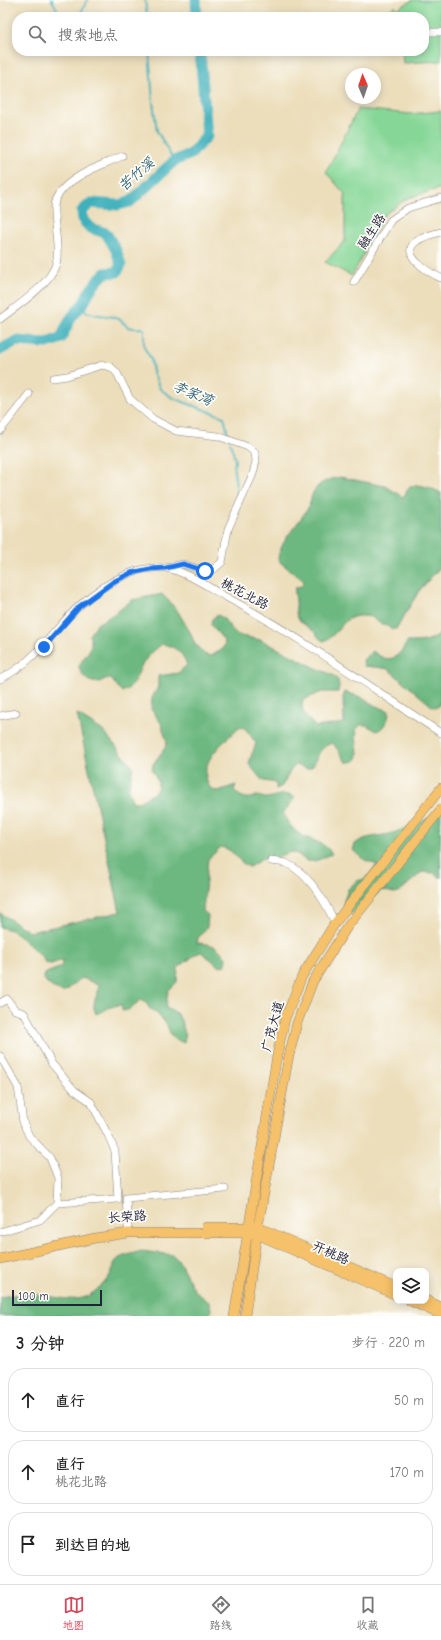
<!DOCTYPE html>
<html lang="zh">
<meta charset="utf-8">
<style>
:root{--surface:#fff;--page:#f6f6f6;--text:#222;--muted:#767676;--line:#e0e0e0;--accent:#d1495b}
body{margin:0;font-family:"Comic Neue","LXGW WenKai TC",sans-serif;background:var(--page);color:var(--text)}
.controls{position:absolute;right:12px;bottom:12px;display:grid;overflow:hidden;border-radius:8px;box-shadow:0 2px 10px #0003}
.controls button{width:36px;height:36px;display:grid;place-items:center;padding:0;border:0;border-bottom:1px solid var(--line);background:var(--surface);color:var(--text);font:20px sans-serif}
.compass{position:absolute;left:345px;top:68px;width:36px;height:36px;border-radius:50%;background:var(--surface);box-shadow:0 2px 10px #0003;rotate:358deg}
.scale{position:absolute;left:12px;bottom:10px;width:90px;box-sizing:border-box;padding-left:4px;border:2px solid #22223b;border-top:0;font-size:11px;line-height:14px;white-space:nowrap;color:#22223b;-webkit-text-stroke:3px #fdfcf7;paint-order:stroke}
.stop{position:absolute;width:12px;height:12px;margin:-9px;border:3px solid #1a73e8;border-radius:50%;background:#fff}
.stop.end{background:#1a73e8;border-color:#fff;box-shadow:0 1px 4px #0008}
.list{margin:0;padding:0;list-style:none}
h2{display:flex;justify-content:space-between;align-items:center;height:52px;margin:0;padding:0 16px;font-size:17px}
h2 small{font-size:13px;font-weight:400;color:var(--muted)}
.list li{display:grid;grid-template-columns:26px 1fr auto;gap:12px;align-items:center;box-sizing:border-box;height:64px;margin:0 8px 8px;padding:0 8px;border:1px solid var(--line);border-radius:16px}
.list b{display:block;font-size:15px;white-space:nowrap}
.list p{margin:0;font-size:13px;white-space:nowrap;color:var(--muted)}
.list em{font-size:13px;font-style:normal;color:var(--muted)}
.icon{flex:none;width:22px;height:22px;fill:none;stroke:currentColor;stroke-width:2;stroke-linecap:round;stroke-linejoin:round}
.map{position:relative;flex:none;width:441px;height:1316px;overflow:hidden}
.search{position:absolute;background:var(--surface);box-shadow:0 2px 10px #0003;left:12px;right:12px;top:12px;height:44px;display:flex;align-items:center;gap:10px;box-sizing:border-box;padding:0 14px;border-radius:16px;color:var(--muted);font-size:15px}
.sheet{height:268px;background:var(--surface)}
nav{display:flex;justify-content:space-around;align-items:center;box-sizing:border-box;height:56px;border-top:1px solid var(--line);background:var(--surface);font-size:11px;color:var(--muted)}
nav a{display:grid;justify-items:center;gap:2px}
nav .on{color:var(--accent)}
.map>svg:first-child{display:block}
.green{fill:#86d797;stroke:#547c69}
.forest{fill:#6cb880;stroke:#476d5e}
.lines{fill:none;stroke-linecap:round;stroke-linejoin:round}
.stream{stroke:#41b1bc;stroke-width:2}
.river{stroke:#41b1bc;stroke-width:11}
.minor-casing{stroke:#87807b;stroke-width:8}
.major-casing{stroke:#87807b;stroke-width:10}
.minor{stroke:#fff;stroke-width:7}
.major{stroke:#f5c16b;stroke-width:9}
.route{stroke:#1a73e8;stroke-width:5}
.labels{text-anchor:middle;stroke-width:3.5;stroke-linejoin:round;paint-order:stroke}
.street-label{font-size:13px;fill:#22223b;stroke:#fdfcf7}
.water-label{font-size:14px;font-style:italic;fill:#306275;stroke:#fdfcf7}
</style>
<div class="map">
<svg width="441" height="1316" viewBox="0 0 441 1316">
<rect width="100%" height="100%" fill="#fdfcf7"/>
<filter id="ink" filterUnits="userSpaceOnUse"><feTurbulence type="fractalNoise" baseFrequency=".025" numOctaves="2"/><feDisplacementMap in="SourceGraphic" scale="8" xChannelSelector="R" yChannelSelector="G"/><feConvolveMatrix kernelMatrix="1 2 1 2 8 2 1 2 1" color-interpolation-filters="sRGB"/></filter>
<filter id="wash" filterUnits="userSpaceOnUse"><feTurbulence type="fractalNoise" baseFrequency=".012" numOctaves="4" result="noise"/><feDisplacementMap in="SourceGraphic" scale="16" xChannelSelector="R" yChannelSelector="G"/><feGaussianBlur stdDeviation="0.9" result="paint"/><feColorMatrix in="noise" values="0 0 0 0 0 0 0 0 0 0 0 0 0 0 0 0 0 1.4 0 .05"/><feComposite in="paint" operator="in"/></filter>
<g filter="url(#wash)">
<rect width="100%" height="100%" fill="#ecdebb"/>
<path class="green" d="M413,0h28v61l-38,2 -1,-12h22v-34h-34l-3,-5 8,-6 2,3z
M358,109l53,5 30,-3v77l-33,10 -23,16 -33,62 -27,-14 20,-21v-47l-19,-22z"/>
<path class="forest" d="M340,477l45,9 18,11c3,-3 4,-8 7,-10 8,-5 24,2 31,6v73l-22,25 -23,38h-5c-6,-6 -14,-5 -19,-12 -32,-6 -27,14 -48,24 -6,-2 -6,-6 -11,-10 -6,-6 -15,-8 -17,-18 -1,-4 1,-8 0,-12 0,-5 -2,-7 -1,-13l6,-2 3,-5 -23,-18 -3,-5c4,-20 20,-33 30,-50 4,-8 2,-14 10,-22 6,-6 15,-7 22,-9z
M162,594l15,16 13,22 5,12 9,10 6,2 12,-6 3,-6 -2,-5 -12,-14 1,-6 6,-4 5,3 12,15 6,3 20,4 53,27 19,8 5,5 1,6 -1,6h-16l-19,8c-4,12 5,19 13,27l28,-4 -1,-26 2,-5 16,5 10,7 18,7c0,9 -4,16 -12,20l-11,-6h-6l-4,5c1,4 0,9 1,14 1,10 4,19 -11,18l-13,-19c-13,3 -15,12 -20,23l-6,3 -11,-4 -5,5 -9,16 -6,3v-6l-12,-2 -4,-3 -11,-14c1,-8 5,-13 7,-21l-11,-15 -6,-1c-16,16 -47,39 -27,63l6,1 18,-6 -2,5c4,5 9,9 17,8 2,0 4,-2 6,-2 3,0 6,2 9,2 12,-1 16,-7 29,-1l-3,5 -9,11c3,7 9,16 15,20 11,8 27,8 34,21 -6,2 -17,9 -24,7 -4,-1 -7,-5 -11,-7 -8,-5 -16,2 -23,6l-11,-1 -14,8c-13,-6 -13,-17 -28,-20l-13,12 -5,52 5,4 -1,12 -9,11 -1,5c15,1 20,2 29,15l-1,7 -6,1 -18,-14 -5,2 -18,14 -1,14 -9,9 -2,17c4,1 9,3 11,6 6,7 9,21 7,29l-9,-4 -4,-4 -5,-12 -12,-12 -5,-3 -3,-6 -4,-3 -14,11 -6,1v-6c-11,0 -16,5 -26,9 -6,-12 3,-18 3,-29l-17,-7c-7,4 -11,11 -19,14l-11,-5 -8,-7v-6l17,-7 2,-7 -12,4 -6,-1 -2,-5 -29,-27 -14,-4v-14l30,19 90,-20 -43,-198 26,17 30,36 -5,24 5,11h6l15,-9 4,-6v-6l-6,-11 1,-6 12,-16 2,-6 -6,-19 -10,-14 1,-11 6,-11v-11l20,-3 9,-8c-4,-12 -12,-19 -25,-21 -6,5 -14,11 -18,18 -8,11 -7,24 -22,30l-11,-13h-6c-11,8 -23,0 -26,-12 5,-14 17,-16 10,-32l8,-11 17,-10 18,-14z
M441,633v69l-2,4 -6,1 -45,-38 -5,-1 -19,-2 -1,-6 9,-9c4,2 8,6 12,7 11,4 19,-8 23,-16 13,0 24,0 34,-9z
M441,811l-1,38 1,29 -7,-5 -12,-1 -23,20 -5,1 -12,-3 -30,24 -6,-1 -2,-12 4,-12 9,-8 7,-2 5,-4 8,-10c-11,-4 -17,-7 -24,-15l2,-6c11,-9 25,-7 38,-11 17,-6 33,-13 48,-22z
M141,1251l32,4 6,6 16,30 15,12 1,8 -1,5h-210v-19c11,-2 23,-3 34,-3 17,1 36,9 52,3 10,-5 22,-16 26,-26 2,-3 1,-6 3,-9 5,-7 18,-8 26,-11z"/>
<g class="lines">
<path class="stream" d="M52,0l9,17
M145,0l2,17
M79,17l8,-17
M149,51l4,51 4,29 17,30
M80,306c9,11 21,8 34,11 14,4 7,13 28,11l2,2v17l7,12 2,13 7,17 13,9 51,19 5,21
M230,442l5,17 -1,12 3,23"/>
<path class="river" d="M196,0l1,17
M0,350l16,-9 31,2 14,-5 10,-20 14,-17 4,-9 10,-13 6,-6 12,-1 4,-7 -5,-15 -10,-17 -16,-5 -7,-8 -1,-9 9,-8 27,2 12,-3 44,-41 17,-7 16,-18 -7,-85"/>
</g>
</g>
<g filter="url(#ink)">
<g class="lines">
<defs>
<path id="minor" d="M424,32h17
M441,232c-8,2 -17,4 -24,9 -20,13 13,32 24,37
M354,282l37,-62 17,-12 33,-10
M0,319c17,-13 56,-38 57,-61 1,-11 -1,-22 -2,-33 -1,-10 -3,-22 3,-30 13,-20 43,-29 64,-39
M53,378l14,-2 35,-11 9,2 6,6 13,26 23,20 23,12 42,5 30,11 7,6 1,8 -3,13 -25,55 -6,33 -8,7 -9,2 -22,-7 -17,4
M0,431l29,-37
M0,679c36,-17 52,-48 79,-73 14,-13 34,-26 51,-33 10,-4 26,-6 36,-5 21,4 42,19 60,29 75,40 144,90 215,136
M0,716l16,-3
M271,861c5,1 11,1 15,2 23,11 39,38 49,60
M0,1003l7,-4 8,11 9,3 28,51 22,26 17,12 17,33 7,16 3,48 -61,4 -17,17 -40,12
M0,1056l18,31 5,35 6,14 21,22 8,20 -1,25
M128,1227l-2,-29 99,-9"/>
<path id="major" d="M206,1227h52l138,60
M0,1259l95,-21 33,-5h120l8,1 140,61
M426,1300l15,7
M410,1301l31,14
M234,1316l43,-261 8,-36 17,-43 33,-53 106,-135
M245,1316l13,-89 30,-167 9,-37 16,-42 34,-54 94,-118"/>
</defs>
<use href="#minor" class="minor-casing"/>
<use href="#major" class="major-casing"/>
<use href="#minor" class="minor"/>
<use href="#major" class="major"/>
</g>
</g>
<g class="lines" filter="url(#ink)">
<path class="route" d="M44,647l36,-41 33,-24 18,-9 19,-4 16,-1 17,-4 22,7"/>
</g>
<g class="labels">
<g class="street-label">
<text transform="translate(371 231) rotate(-57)" y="5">融生路</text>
<text transform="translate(245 593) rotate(28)" y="5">桃花北路</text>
<text transform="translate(272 1026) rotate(-75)" y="5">广茂大道</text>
<text transform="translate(127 1216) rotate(-4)" y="5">长荣路</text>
<text transform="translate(331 1252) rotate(24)" y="5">开桃路</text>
</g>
<g class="water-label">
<text transform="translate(136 174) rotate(-41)" y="5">苦竹溪</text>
<text transform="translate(193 393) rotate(23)" y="5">李家湾</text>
</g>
</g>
</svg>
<div class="controls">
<button><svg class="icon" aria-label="layers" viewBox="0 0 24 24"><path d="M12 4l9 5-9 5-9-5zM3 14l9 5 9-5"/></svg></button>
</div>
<svg class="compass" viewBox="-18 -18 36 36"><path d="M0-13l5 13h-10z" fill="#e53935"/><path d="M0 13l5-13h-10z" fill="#767676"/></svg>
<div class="scale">100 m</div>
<div class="stop" style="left:205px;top:571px"></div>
<div class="stop end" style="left:44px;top:647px"></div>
<div class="search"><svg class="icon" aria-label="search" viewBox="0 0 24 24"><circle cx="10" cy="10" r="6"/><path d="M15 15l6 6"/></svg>搜索地点</div>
</div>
<section class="sheet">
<h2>3 分钟<small>步行 · 220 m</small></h2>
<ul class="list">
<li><svg class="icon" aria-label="ahead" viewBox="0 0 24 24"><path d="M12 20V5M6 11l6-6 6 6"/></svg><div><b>直行</b></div><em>50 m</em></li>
<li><svg class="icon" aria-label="ahead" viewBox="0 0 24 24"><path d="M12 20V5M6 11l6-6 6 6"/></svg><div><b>直行</b><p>桃花北路</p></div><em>170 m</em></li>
<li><svg class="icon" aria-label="arrive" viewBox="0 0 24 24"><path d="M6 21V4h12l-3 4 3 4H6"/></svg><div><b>到达目的地</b></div></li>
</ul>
</section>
<nav>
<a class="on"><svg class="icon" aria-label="map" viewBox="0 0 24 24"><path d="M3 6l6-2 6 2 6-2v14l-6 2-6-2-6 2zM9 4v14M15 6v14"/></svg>地图</a>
<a><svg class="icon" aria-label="directions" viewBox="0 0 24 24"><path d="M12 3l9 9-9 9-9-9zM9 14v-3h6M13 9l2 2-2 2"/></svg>路线</a>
<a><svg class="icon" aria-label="saved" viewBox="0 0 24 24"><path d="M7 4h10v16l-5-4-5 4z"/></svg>收藏</a>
</nav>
